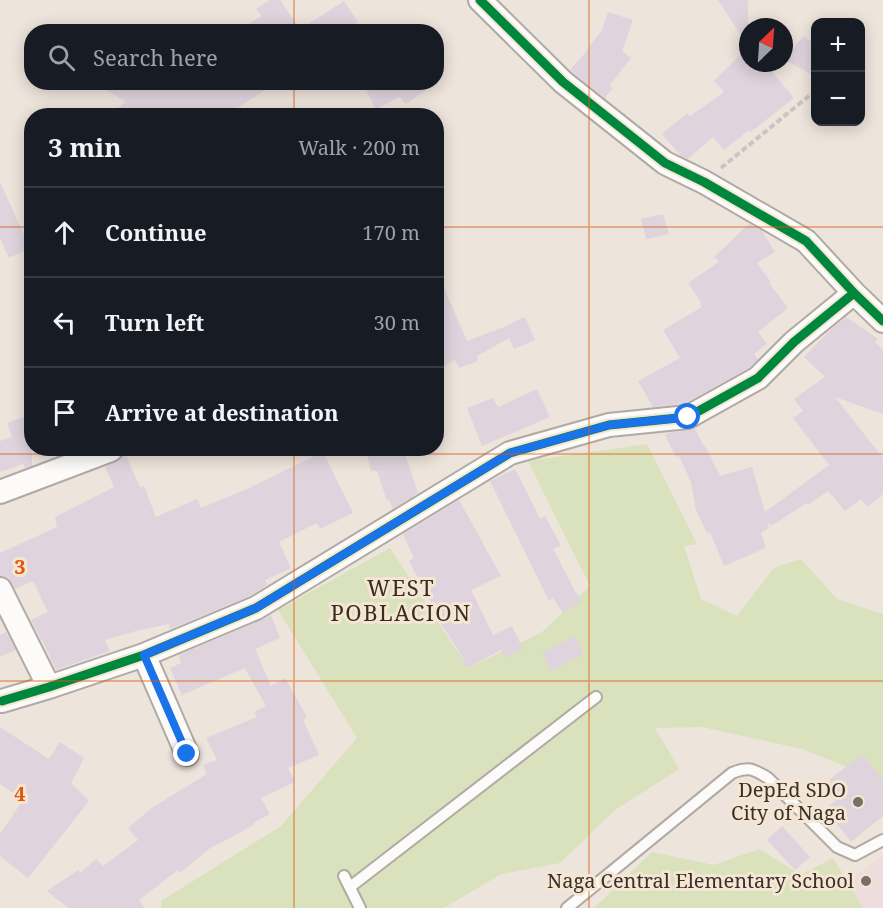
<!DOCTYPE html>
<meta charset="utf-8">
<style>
:root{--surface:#171b24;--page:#242831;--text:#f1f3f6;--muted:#9ea1a6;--line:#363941}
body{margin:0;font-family:"Noto Serif",serif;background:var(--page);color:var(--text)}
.controls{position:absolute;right:18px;top:18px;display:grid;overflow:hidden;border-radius:12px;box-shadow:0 3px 15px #0003}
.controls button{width:54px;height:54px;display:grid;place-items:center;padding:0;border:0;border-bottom:2px solid var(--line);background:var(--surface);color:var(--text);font:30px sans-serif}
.compass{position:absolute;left:739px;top:18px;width:54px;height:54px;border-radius:50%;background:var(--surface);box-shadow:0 3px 15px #0003;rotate:25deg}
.stop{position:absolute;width:18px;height:18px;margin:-14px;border:4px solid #1a73e8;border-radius:50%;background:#fff}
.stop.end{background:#1a73e8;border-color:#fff;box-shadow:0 2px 6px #0008}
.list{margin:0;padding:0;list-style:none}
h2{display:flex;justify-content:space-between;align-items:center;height:78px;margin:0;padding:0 24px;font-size:26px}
h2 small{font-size:20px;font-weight:400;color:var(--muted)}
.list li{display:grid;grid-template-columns:39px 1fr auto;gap:18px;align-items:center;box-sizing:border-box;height:90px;padding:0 24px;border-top:2px solid var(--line)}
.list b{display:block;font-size:22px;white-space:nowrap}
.list em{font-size:20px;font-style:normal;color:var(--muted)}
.icon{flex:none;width:33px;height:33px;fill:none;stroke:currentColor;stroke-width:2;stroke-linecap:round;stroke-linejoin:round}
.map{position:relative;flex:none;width:883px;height:908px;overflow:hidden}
.search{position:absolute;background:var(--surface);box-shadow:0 3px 15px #0003;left:24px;top:24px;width:420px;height:66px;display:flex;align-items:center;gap:15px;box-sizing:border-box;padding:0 21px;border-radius:24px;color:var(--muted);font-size:22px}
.panel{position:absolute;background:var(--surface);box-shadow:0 3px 15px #0003;left:24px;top:108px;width:420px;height:348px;border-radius:24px}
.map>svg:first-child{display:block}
.education{fill:#efdcdd}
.green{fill:#d9e2bc}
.building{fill:#dfd4dd}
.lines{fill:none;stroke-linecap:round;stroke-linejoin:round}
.service-casing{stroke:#b0aaa3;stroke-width:14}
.minor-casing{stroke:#b0aaa3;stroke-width:26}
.path{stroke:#c8c6c2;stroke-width:4;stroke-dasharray:6 3;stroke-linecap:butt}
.service{stroke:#fcfbfa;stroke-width:10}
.minor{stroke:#fcfbfa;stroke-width:22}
.cycleway-casing{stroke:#f5e5d3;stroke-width:13}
.cycleway{stroke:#00873e;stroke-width:9}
.route{stroke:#1a73e8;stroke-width:8}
.grid{fill:none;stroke:#df570e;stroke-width:1.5;stroke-opacity:0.55}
.poi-dot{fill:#777068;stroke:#f5e5d3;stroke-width:2}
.labels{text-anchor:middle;stroke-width:6;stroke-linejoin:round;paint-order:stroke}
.poi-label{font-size:20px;fill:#37312a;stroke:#f5e5d3;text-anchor:end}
.quarter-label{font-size:22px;letter-spacing:1.5px;fill:#392d1f;stroke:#f5e5d3}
.grid-label{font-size:20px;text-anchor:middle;font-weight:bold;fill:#df570e;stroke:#f5e5d3;stroke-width:6;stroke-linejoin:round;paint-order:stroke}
</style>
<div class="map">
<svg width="883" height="908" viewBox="0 0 883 908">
<rect width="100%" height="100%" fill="#ede4db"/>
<path class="education" d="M883,855v53h-69z"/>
<path class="green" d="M647,444l50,100 -13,2 17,53 36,17 37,-48 27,-9 36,40 46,15v167l-81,-32 -100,-22 -47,1 24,41 -64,41 -55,53 -59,11 -57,34h-283v-7l120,-75 76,-88 -79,-128 112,-62 78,120 74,-36 48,-46 -62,-125z
M759,849l42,26 32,-17 30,50h-270l16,-14 43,-42 62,13z"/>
<path class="building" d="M270,0h10l20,29 44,-28 14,21 -14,10h-108l25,-16 -5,-7z
M718,0h30v46z
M608,12l25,8 -11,31 9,7 -22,28 4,2 -8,10 -35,-28 7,-9 1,1 24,-32z
M803,36l13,9v32l-31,-17z
M748,47v16h17l29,35 -43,34 -2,-2 -25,20 -11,-13 -25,22 -7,-3 -19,-22 25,-21 3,3 34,-24 -10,-11z
M93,82h185l-41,26 5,8h-136l20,-14z
M362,82h75l-31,22 -6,-7 -24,12z
M0,182l30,66 -21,10 -9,-20z
M663,214l6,20 -23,5 -5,-20z
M749,224l14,8 12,20 -18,11 14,19 -2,1 19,25 -30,24 9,12 -13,10 4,5 -8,8 -66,37 -31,3 -15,-26 42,-23 -17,-28 39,-23 -2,-3 1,-2 -13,-19 31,-21 -5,-5z
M436,269l31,72 37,-14 21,-10 10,23 -21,9 -5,-11 -32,18 1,5 -19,7 -4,-8 -13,7 -6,-12z
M846,317l32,22 -3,3 8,8v64l-48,-17 48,61v36l-15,13 -7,-8 -16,12 -17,-20 -20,14 -1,-2 -36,23 -4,-5 2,7 -8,5 5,15 -42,18 -14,-34 -3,1 -11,-23 -5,-28 -12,-26 -3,1 -11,-22 4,-2 26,-4 9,17h1l15,30 32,-9 13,45 64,-47 -36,-47 10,-7 -9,-12 31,-22 -21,-20 25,-26z
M537,389l13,28 -68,29 -15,-38 26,-10 5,9z
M32,414v52l-7,2 -2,-4 -23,8v-31l12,-4 -5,-14z
M124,451l16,36 4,-1 12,31 41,-18 4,9 46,-19 76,-37 30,61 -33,16 -3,-6 -38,19 12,26 -26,12 2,5 -17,11 -80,33 -1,-5 -33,7 -31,9 5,11 -54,19 -14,-30h-1l-10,-20 17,-8 -15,-31 -18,8 -7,-11 -8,-2v-23l57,-26 -2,-10 59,-30 -9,-20 16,-8z
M366,451h38l14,42 -25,16 -4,-9 -2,1 -10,-30h-6z
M515,469l25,50 5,-3 16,30 -8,3 21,40 7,12 -18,12 -10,-15 -4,3 -59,-120z
M459,500l42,76 -30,14 22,45 19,-9 11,23 -19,9 -3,-8 -34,18 -9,-18 -24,-37 2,-1 -27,-51 5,-3 -11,-24z
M271,615l9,23 -25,11 16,37 14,-8 22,39 -4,3 16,35 -31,13 7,14 -34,16 9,16 -17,9 1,2 -45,24 -29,24 -2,-3 -39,30 5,8h-76l-21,-17 31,-21 2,3 16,-14 7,7 35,-26 -10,-12 25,-21 54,-33 -4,-9 14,-5 -11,-22 51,-21 -3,-5 12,-6 -21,-38 -63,27 -12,-27 11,-5 -2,-8 82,-35z
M6,632l10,18 -16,7v-22z
M574,636l10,18 -33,17 -9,-18z
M0,727l49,32 11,-17 24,16 -13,25 18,18 -61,77 -28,-22v-22l23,-34 -23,-16z
M862,754l21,26v36l-32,26 -26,-33 17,-13 -13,-16z
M782,826l28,31 -15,13 -28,-30z"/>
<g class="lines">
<defs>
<path id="service" d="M344,876l16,32
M350,887l246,-190
M567,908l165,-135c17,-7 21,-4 36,5l69,69 18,8 28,-15"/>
<path id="minor" d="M480,0l83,82 102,81 39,19 102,59 48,52 29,28
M0,492l111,-42
M0,589l49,98
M144,655l43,99
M2,701l47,-14 95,-32 112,-47 254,-155 99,-28 79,-8 70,-39 36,-36 60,-49"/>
</defs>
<use href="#service" class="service-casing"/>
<use href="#minor" class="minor-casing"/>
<path class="path" d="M721,168l89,-73"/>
<use href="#service" class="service"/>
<use href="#minor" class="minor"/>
<defs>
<path id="cycleway" d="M480,0l83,82 102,81 39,19 102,59 48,52 29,28
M2,701l47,-14 95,-32 112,-47 254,-155 99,-28 79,-8 70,-39 36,-36 60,-49"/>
</defs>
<use href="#cycleway" class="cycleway-casing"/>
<use href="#cycleway" class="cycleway"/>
</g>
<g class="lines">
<path class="route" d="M187,754l-43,-99 112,-47 254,-155 99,-28 79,-8"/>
</g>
<path class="grid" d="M294,0v32M589,0v908M294,82v34M0,227h32M436,227h447M294,448v460M0,454h883M0,681h883"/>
<g class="poi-dot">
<circle cx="858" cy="802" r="6"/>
<circle cx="866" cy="881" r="6"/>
</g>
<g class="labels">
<g class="poi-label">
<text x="846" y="797">DepEd SDO<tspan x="846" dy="23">City of Naga</tspan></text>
<text x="854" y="888">Naga Central Elementary School</text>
</g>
<g class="quarter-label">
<text x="401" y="596">WEST<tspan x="401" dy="25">POBLACION</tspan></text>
</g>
</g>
<g class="grid-label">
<text x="20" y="574">3</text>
<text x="20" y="801">4</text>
</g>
</svg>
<div class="controls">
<button>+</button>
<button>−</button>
</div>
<svg class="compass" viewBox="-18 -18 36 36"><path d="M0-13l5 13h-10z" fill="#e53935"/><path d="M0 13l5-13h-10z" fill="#9ea1a6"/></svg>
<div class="stop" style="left:688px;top:417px"></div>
<div class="stop end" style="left:187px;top:754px"></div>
<div class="search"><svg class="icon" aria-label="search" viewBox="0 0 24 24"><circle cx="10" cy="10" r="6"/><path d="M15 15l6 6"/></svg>Search here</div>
<section class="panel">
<h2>3 min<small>Walk · 200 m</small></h2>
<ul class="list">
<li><svg class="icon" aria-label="ahead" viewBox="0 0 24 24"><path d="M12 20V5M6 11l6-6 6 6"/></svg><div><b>Continue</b></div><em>170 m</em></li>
<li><svg class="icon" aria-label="left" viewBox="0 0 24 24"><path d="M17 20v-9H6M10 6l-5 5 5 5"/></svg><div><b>Turn left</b></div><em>30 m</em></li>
<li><svg class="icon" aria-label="arrive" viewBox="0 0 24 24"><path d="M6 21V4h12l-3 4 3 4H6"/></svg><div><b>Arrive at destination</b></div></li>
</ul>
</section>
</div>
